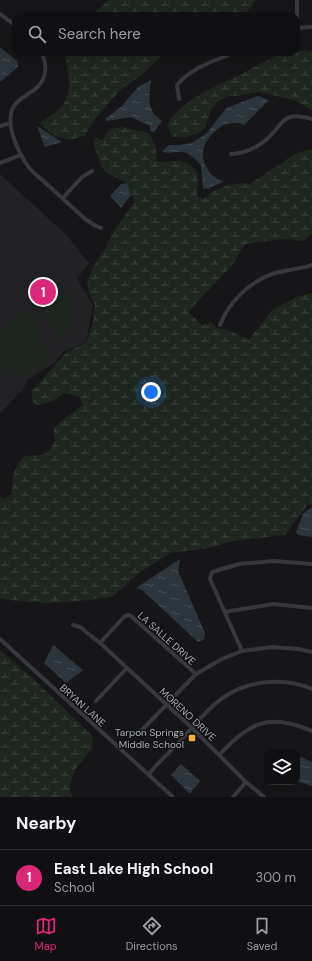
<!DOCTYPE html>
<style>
:root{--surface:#101012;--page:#1e1e20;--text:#f1f3f6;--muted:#9c9d9f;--line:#303032;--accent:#db2777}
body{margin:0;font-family:"DM Sans",sans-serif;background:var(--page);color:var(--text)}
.controls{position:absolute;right:12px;bottom:12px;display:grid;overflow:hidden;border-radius:8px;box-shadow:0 4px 16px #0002}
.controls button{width:36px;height:36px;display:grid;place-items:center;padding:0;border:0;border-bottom:1px solid var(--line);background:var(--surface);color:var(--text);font:20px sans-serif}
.you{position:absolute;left:151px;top:392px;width:14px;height:14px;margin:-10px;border:3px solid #fff;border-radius:50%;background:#1a73e8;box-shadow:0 0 0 6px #1a73e833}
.badge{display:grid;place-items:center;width:26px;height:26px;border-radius:50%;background:var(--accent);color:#fff;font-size:13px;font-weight:700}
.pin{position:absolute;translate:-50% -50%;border:2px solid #fff;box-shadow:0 1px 4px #0006}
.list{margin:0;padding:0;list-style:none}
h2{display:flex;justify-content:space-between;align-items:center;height:52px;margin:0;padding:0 16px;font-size:17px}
h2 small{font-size:13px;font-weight:400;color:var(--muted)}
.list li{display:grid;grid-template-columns:26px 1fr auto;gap:12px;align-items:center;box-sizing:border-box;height:56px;padding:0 16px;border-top:1px solid var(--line)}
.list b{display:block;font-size:15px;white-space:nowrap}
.list p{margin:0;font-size:13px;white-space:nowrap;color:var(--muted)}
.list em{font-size:13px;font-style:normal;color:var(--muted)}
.icon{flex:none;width:22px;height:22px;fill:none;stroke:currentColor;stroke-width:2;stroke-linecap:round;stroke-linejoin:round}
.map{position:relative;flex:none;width:312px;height:797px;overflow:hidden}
.search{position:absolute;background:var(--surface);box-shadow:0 4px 16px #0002;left:12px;right:12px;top:12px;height:44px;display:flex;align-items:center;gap:10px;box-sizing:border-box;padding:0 14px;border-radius:12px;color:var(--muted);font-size:15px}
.sheet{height:108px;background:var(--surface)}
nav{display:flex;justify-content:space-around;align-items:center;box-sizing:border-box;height:56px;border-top:1px solid var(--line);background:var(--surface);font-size:11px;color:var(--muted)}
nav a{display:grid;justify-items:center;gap:2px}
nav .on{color:var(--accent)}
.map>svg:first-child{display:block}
.built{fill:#222225}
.wetland{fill:url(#wetland-marsh)}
.garden{fill:#1e261f}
.water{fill:url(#water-ripples)}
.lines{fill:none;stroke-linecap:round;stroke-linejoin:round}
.minor{stroke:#37383d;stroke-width:4}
.poi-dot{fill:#f2b134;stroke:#111113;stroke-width:1.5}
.labels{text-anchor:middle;stroke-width:3;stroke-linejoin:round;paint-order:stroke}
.street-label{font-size:10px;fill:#a8adb8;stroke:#111113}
.poi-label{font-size:10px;fill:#a8adb8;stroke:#111113;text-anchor:end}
</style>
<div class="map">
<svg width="312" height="797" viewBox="0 0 312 797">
<defs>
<pattern id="wetland-marsh" width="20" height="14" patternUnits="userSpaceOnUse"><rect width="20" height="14" fill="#1e261f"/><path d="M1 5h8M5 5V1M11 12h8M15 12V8" fill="none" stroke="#3c433d"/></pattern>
<pattern id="water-ripples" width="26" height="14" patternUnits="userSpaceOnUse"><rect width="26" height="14" fill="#2c353c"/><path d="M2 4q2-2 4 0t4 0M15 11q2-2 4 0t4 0" fill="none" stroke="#485056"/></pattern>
</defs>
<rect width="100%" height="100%" fill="#161618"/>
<path class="built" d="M0,174l65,60 24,29 -12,16 16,26 -7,37 -23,10 -10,12 -26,16 -3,8 -24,25z"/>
<path class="wetland" d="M108,0h147l-2,5 -11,11h-150z
M296,50l16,1v59l-18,-10 -35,-8 -22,4h-9l-11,6 -6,8 -6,18 -8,6 -12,3h-13l-5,-13c17,-25 47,-37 73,-49 14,-8 29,-15 43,-23h13z
M65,52h101l-26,24 -19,13 -28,32 -8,15c-4,0 -9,2 -13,3 -13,2 -24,-8 -33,-16 5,-4 13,-7 18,-12 20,-17 10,-37 8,-59z
M121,127l28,6 6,12 2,16c19,3 24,-7 41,12l-1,20 1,4 6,2 6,-6 18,-8 13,-2 9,1 47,-31 15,-4v85l-9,7 -19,-2 -39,5 -12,20 -45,48 14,13 9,-2 7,6h8l23,11 23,-30 25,-13 15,-4v212l-4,-1 -23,31 -52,6 -24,7 -39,5 -31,20 -27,24 -33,4 -36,2 -43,-4v-104l3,4 9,-5c0,-18 1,-25 13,-38l15,-1 9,-3 6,-12 -1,-12c8,-9 20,-15 29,-23l-4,-8 -15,-4 -11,8 -15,4 -6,-3v-11l35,-39 20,-10 7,-24 -1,-4 2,-9 -6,-11 -2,-13 6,-14 15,-23 5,-12 18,-25 3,-5 -7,-19 -18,-9 -7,-6 -9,-26 3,-4 6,2 8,-11z
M0,650l33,29 59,56v13l-17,22 -6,17 3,10h-72z"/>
<path class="garden" d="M68,291c11,20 9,32 -8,47l-18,-25v-4z
M26,311l5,2 4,7 15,43c-15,8 -35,21 -50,5v-38l21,-16z"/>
<path class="water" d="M0,47l17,14 1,6 -18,15z
M151,80c-1,10 -4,23 2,32 1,3 6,6 9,9l-8,11 -4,-1v-5l-19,-9 -24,4 -2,-2 16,-12 17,-20z
M258,96l11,4 -25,25c-17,-9 -39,10 -41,27 -1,7 3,16 7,21 3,4 9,6 13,9l-16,7 -4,-1 -2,-23c-6,-6 -11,-12 -20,-13 -7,-1 -12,3 -19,-1l7,-6h9l14,-2 15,-10 19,-25z
M37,126l25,16 -17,5z
M127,183l4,12 -10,13 -11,-12 11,-12z
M312,507v30l-14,-2 -2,-3 7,-18z
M180,559l-2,12 27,62 -1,6 -6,3 -56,-52 -6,-2z
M53,645l30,25 -17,13 -22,-20z
M297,755l15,7v24l-15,-5z
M181,764l19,17 -10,13 -19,-19z"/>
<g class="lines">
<path class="minor" d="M0,14l16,12
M296,28l16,-1
M297,28v-28
M41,52c7,12 6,29 -7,38 -8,6 -18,10 -22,20 -6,17 6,41 15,55 5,8 15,14 22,21 12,11 24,22 36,33l11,7 5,2
M179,99l-2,-14c17,-19 36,-23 58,-33
M0,126l10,-3
M231,154c12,0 28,-7 37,-16 8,-6 12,-18 22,-21 7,-2 15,0 22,2
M0,163l21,-8
M63,198l19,-21 10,-6
M220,325c9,-24 32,-45 55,-52 12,-3 25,-4 37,-8
M225,612l48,-8 39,4
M73,625l7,2 20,16 92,85 54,54 18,15
M0,639l173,158
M100,643l24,-26 4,-2 3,1 65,58
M242,651l-32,-72 2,-7 27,-8 35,-3 38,3
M96,701l30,-32
M135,734l6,-3 55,-57 26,-15 20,-8 30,-4 26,2 14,3
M219,755c31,-32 48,-43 93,-24
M149,774c9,-12 21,-22 31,-33 12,-13 30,-35 44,-44 25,-17 61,-20 88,-8
M233,797l13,-15"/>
</g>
<rect class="poi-dot" x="188" y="734" width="8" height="8" rx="2"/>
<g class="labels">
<g class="street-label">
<text transform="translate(167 638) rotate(42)" y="4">LA SALLE DRIVE</text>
<text transform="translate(83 705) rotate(42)" y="4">BRYAN LANE</text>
<text transform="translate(188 714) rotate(43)" y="4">MORENO DRIVE</text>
</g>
<g class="poi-label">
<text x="184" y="736">Tarpon Springs<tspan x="184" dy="12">Middle School</tspan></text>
</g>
</g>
</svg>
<div class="controls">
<button><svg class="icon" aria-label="layers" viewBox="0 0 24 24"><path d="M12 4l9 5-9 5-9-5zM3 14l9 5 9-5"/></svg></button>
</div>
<div class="you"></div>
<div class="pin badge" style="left:43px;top:292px">1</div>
<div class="search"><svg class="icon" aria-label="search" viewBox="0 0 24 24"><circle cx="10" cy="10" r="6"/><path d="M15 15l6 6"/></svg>Search here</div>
</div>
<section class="sheet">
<h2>Nearby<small></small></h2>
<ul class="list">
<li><span class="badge">1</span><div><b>East Lake High School</b><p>School</p></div><em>300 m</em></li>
</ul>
</section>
<nav>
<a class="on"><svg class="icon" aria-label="map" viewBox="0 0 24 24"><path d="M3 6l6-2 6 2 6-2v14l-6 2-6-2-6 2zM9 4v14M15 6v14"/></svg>Map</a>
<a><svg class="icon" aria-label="directions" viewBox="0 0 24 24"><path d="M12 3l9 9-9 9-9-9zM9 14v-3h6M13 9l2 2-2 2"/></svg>Directions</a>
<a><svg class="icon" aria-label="saved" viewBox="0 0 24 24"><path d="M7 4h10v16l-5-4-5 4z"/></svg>Saved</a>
</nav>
